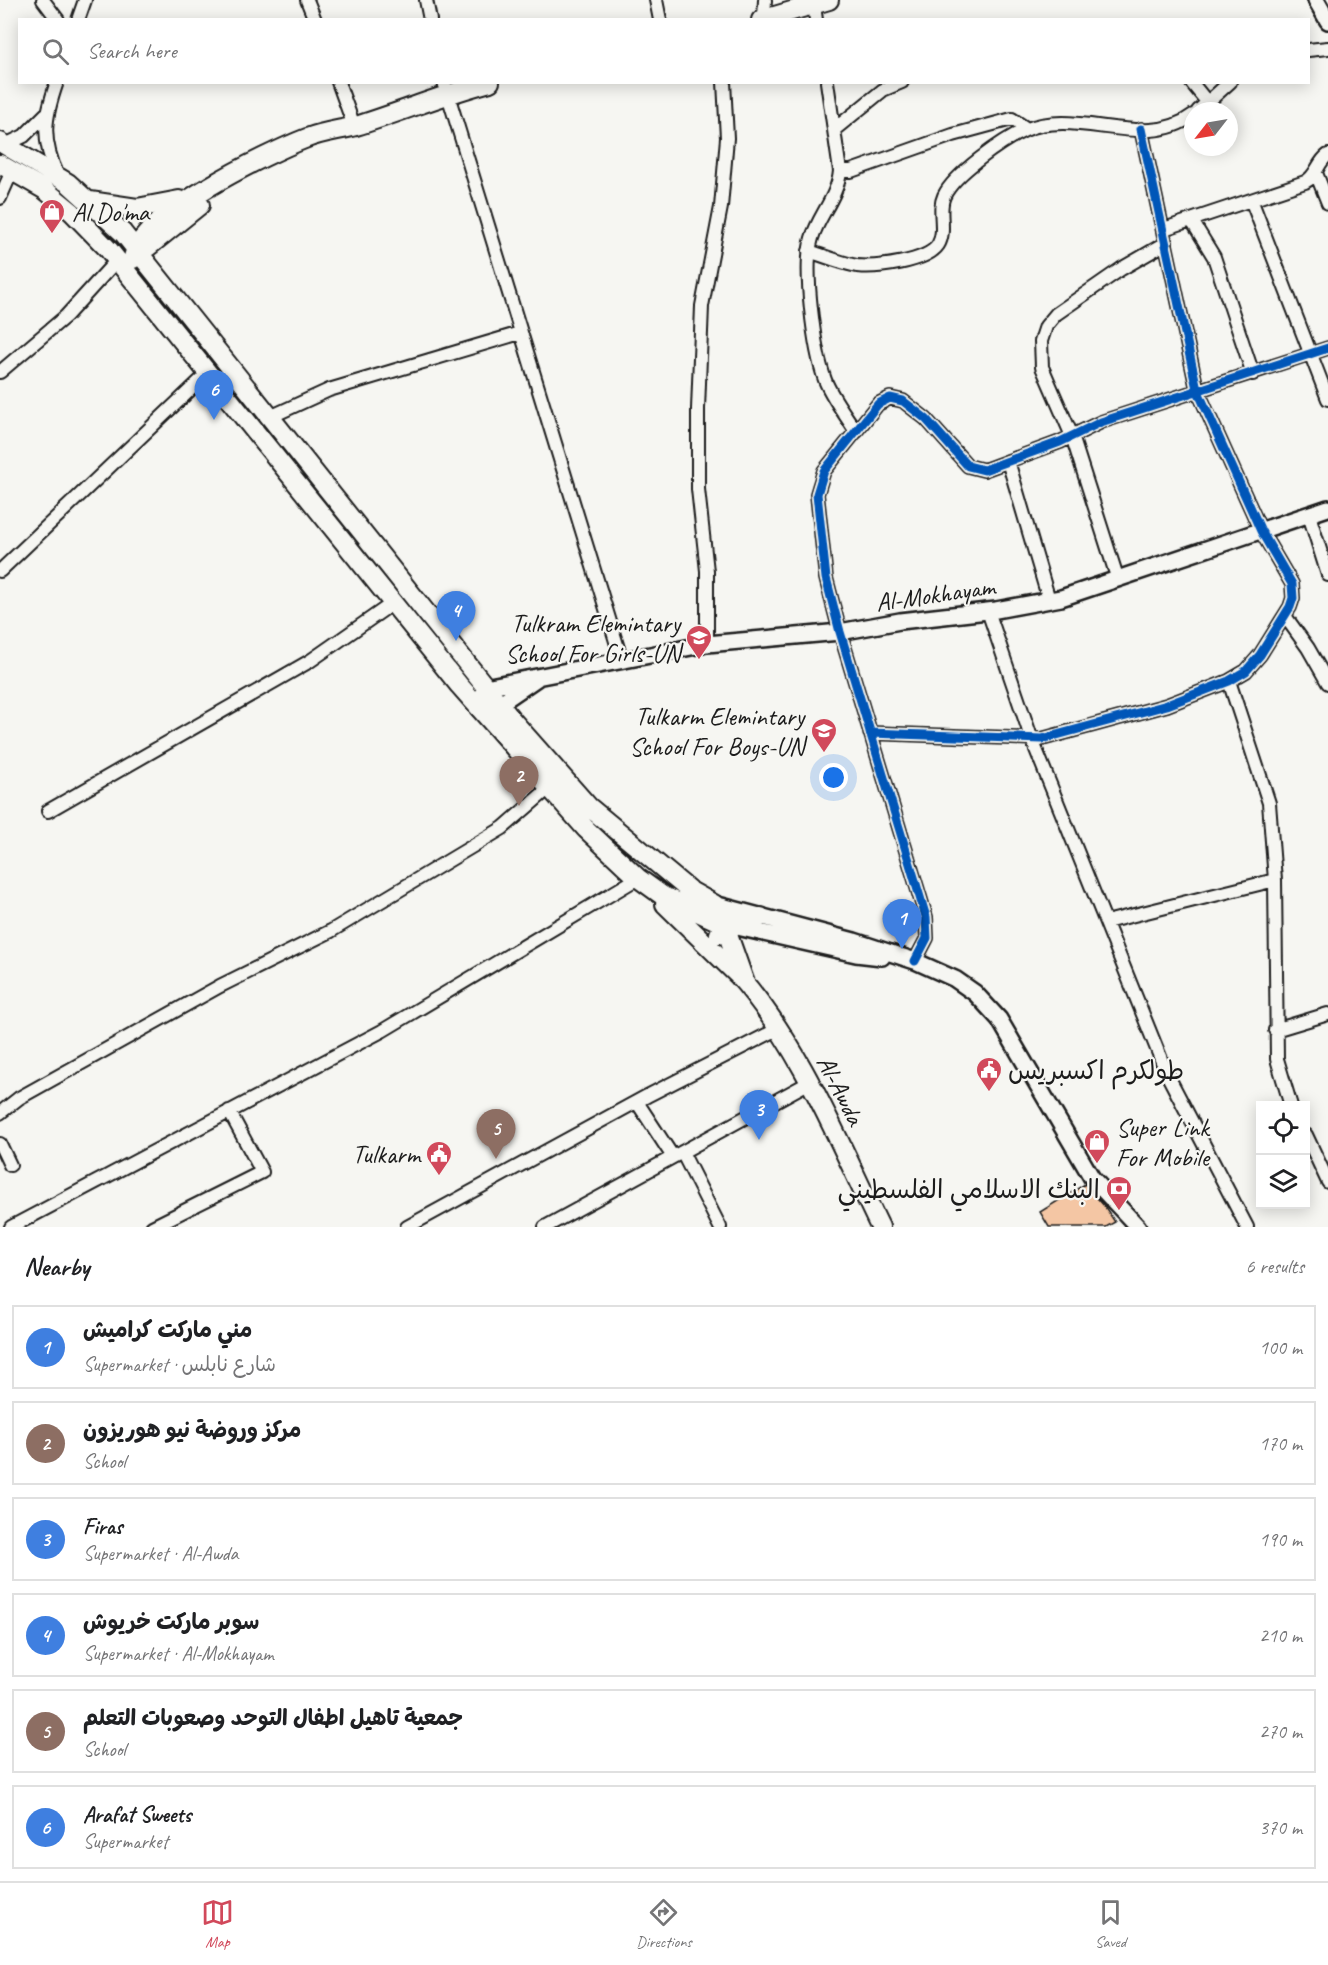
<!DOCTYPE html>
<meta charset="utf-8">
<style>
:root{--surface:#fff;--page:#f2f2f2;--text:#202124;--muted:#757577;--line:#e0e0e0;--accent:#d1495b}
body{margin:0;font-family:Caveat,"Playpen Sans Arabic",sans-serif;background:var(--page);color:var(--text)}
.controls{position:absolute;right:18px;bottom:18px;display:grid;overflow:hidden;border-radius:0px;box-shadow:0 3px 15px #0003}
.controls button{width:54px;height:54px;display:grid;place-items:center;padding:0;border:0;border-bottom:2px solid var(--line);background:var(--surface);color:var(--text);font:30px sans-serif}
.compass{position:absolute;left:1184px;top:102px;width:54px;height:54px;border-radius:50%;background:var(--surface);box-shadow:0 3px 15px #0003;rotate:239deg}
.you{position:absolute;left:834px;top:778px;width:21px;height:21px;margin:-15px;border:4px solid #fff;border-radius:50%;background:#1a73e8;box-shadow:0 0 0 9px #1a73e833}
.badge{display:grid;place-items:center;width:39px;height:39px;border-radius:50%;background:var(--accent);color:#fff;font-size:20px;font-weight:700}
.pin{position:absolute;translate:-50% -50px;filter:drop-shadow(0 2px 3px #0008)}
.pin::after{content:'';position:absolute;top:32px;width:21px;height:18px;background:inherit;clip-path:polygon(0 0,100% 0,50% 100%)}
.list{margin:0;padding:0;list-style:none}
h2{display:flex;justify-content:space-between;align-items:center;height:78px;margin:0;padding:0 24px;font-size:26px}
h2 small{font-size:20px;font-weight:400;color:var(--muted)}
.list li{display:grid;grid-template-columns:39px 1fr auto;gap:18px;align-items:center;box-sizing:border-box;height:84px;margin:0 12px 12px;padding:0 12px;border:2px solid var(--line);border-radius:0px}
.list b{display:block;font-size:22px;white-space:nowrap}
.list p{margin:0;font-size:20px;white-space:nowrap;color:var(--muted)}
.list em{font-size:20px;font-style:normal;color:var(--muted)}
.icon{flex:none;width:33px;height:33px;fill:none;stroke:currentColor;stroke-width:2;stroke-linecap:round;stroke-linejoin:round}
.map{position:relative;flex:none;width:1328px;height:1227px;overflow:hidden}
.search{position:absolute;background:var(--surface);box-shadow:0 3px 15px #0003;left:18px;right:18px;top:18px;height:66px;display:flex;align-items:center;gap:15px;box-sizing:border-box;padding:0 21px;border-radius:0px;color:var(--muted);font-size:22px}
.sheet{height:654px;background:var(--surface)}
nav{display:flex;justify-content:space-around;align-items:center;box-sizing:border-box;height:84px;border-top:2px solid var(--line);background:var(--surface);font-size:16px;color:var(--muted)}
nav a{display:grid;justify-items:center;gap:3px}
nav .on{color:var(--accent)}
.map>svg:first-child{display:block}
.building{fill:#f4c6a4;stroke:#1c1c1c;stroke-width:1.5}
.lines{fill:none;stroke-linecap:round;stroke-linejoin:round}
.minor-casing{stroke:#1c1c1c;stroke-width:16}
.tertiary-casing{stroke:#1c1c1c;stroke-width:20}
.primary-casing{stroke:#1c1c1c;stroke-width:22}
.minor{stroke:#f6f6f2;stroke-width:12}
.tertiary{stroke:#f6f6f2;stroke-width:15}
.primary{stroke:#f6f6f2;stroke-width:18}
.cycleway-casing{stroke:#f6f6f2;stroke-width:13}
.cycleway{stroke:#0057b8;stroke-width:9}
.labels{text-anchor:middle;stroke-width:4.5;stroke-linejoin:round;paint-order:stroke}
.poi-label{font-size:26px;fill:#1c1c1c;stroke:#f6f6f2;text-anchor:end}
.street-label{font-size:26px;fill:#1c1c1c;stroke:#f6f6f2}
</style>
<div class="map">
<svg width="1328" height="1227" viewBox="0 0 1328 1227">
<rect width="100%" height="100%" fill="#f6f6f2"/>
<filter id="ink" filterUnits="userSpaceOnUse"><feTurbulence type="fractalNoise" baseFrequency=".0167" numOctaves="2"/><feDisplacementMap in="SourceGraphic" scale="12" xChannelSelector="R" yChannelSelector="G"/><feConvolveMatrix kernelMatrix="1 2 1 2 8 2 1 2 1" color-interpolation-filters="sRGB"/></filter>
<g filter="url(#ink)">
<path class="building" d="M1085,1184l20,23 10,15 -9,5h-57l-9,-15z"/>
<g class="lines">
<defs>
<path id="minor" d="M43,0l15,20
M307,0l8,20
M426,0l4,20
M656,0l4,20
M814,5l2,15
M764,18l1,-18
M78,20l7,-20
M1308,50l20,-2
M57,82c-13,37 -16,58 1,94
M338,82l16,44
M444,82l178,579
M827,82l13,89c-2,25 -21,44 -28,67 -9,30 2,112 13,142 7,18 21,35 31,52
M1191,82l17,21
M1198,111l32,-29
M835,129l48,-39 19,-8
M5,145l19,-9 22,-22
M840,171h11l102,-36 59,-16 15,10
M1316,173l12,30
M0,198l12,-27
M1252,202l76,197
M1192,221l22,36 39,117
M1164,229l141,-47c12,-6 12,-19 23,-27
M809,251c15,5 32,12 48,15 19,2 70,-4 81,-21 9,-15 -1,-34 6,-49 10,-22 59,-56 81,-66 53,-23 120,22 168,-15
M0,372l66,-56 51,-56
M270,417l59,-27 191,-57
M1008,461l41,139
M1309,515l19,60
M0,571l208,-198
M1118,580l-46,-144 -30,-69 -1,-26 5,-15 10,-12 65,-45 45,-26
M988,611l43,126 136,337 80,153
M1285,616l23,32 20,35
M707,644v-73l-9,-82v-80l4,-103 19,-99 6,-69 -3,-56
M1229,681l40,122 6,77 2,179 14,47
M870,733l172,6 125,-34 62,-24 17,-10 14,-16 30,-48 3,-9 -1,-14 -31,-53 -64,-142 -56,-260
M48,811l262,-150 83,-58
M1106,922l169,-42
M915,961l12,-23 -1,-21 -86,-285 -14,-54 -9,-84 7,-23 54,-67 12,-6 13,3 23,18 42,47 16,4 76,-28 41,-20 227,-74
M1275,1030l53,-16
M637,1102l36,55
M0,1113l19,-15 201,-112 111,-55 172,-103 46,-40
M1306,1135l22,47
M0,1144l10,21
M682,1152l38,75
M11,1227l371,-196 256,-153
M152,1227l110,-55 -33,-61
M407,1227l240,-131 131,-67
M545,1227l265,-145"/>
<path id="tertiary" d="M1316,0l12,21
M537,678l-38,26 -20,5 6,-22 222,-43 133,-12 60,-11 96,-11 65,-12 267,-90
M714,904l140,37 61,20 40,18 20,14 24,26 93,159 46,49
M724,924l132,30 26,3"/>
<path id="primary" d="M761,20l68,-20
M0,142l68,41 55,50 389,487 77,87 100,83 25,14 8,14 23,65
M0,164l45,26 27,22 37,38 350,435 127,144 52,49 25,18 61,28
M90,201l47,7 42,-8
M136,253l12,-6 52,-42
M133,259c4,-43 135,-106 174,-121 15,-6 33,-8 49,-12 45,-14 88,-32 134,-44
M665,904l77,75
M719,934c7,-19 24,-17 42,-17
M737,974c64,72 101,167 143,253"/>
</defs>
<use href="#minor" class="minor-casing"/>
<use href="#tertiary" class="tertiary-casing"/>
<use href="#primary" class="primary-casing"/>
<use href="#minor" class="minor"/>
<use href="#tertiary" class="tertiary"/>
<use href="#primary" class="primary"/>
<defs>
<path id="cycleway" d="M870,733l172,6 125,-34 62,-24 17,-10 14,-16 30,-48 3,-9 -1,-14 -31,-53 -64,-142 -56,-260
M915,961l12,-23 -1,-21 -86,-285 -14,-54 -9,-84 7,-23 54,-67 12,-6 13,3 23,18 42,47 16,4 76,-28 41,-20 227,-74"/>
</defs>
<use href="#cycleway" class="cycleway-casing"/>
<use href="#cycleway" class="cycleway"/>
</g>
</g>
<defs>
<symbol id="shop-pin" viewBox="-11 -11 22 30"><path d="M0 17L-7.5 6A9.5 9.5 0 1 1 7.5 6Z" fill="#d1495b" stroke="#f6f6f2"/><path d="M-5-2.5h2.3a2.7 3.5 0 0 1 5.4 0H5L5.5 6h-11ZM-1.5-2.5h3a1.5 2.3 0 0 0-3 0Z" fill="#fff"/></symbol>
<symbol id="school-pin" viewBox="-11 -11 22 30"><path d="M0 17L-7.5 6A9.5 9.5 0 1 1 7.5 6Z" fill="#d1495b" stroke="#f6f6f2"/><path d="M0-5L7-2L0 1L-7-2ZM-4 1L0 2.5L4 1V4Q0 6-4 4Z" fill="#fff"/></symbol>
<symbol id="civic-pin" viewBox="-11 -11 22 30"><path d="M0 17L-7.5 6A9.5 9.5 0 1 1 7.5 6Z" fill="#d1495b" stroke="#f6f6f2"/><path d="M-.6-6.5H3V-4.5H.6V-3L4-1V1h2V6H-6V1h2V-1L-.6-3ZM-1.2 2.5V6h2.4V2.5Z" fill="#fff"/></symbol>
<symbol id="bank-pin" viewBox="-11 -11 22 30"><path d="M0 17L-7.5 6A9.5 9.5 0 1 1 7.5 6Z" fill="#d1495b" stroke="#f6f6f2"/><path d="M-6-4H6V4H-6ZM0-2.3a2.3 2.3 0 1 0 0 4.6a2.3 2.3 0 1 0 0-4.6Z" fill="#fff"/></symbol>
</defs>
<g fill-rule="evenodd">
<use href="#shop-pin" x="37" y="197" width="30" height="40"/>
<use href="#school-pin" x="684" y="623" width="30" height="40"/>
<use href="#school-pin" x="809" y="716" width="30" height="40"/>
<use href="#civic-pin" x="974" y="1055" width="30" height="40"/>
<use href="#shop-pin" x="1082" y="1127" width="30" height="40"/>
<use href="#civic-pin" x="424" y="1139" width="30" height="40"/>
<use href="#bank-pin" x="1104" y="1174" width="30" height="40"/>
</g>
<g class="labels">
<g class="poi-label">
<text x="72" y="221" text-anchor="start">Al Do'ma</text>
<text x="680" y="632">Tulkram Elemintary<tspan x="680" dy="30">School For Girls-UN</tspan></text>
<text x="804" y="725">Tulkarm Elemintary<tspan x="804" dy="30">School For Boys-UN</tspan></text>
<text x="1008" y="1079" text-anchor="start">طولكرم اكسبريس</text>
<text x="1116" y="1136" text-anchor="start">Super Link<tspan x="1116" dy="30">For Mobile</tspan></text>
<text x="420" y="1163">Tulkarm</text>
<text x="1100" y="1198">البنك الاسلامي الفلسطيني</text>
</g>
<g class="street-label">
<text transform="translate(935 594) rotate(-8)" y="9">Al-Mokhayam</text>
<text transform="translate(841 1090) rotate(63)" y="9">Al-Awda</text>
</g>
</g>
</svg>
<div class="controls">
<button><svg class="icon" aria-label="locate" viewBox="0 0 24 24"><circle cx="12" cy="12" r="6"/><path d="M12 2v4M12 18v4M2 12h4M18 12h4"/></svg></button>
<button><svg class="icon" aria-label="layers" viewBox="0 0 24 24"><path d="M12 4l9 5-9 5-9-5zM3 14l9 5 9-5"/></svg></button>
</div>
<svg class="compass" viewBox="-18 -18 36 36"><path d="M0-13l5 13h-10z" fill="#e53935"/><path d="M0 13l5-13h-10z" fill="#757577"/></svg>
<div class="you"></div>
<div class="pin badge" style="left:902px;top:949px;background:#3f7fe0">1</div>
<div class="pin badge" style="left:519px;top:806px;background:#8d6e63">2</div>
<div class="pin badge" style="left:759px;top:1140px;background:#3f7fe0">3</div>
<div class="pin badge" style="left:456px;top:641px;background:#3f7fe0">4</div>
<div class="pin badge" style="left:496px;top:1159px;background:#8d6e63">5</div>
<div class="pin badge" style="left:214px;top:420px;background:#3f7fe0">6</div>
<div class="search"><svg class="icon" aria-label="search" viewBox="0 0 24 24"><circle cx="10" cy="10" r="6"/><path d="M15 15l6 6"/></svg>Search here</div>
</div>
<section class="sheet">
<h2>Nearby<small>6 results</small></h2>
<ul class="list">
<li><span class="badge" style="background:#3f7fe0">1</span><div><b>مني ماركت كراميش</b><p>Supermarket · شارع نابلس</p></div><em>100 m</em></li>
<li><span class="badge" style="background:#8d6e63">2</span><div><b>مركز وروضة نيو هوريزون</b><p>School</p></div><em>170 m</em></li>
<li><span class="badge" style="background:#3f7fe0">3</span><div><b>Firas</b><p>Supermarket · Al-Awda</p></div><em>190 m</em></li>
<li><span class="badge" style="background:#3f7fe0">4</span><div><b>سوبر ماركت خريوش</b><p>Supermarket · Al-Mokhayam</p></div><em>210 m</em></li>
<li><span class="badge" style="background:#8d6e63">5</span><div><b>جمعية تاهيل اطفال التوحد وصعوبات التعلم</b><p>School</p></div><em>270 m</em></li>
<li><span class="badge" style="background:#3f7fe0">6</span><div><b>Arafat Sweets</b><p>Supermarket</p></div><em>370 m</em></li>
</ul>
</section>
<nav>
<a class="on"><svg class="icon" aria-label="map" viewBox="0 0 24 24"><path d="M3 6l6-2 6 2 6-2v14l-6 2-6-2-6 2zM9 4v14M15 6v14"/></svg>Map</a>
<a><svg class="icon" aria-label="directions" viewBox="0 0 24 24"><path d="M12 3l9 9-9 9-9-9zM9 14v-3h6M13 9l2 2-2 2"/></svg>Directions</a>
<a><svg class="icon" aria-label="saved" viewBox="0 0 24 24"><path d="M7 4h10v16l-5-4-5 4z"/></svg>Saved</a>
</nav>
